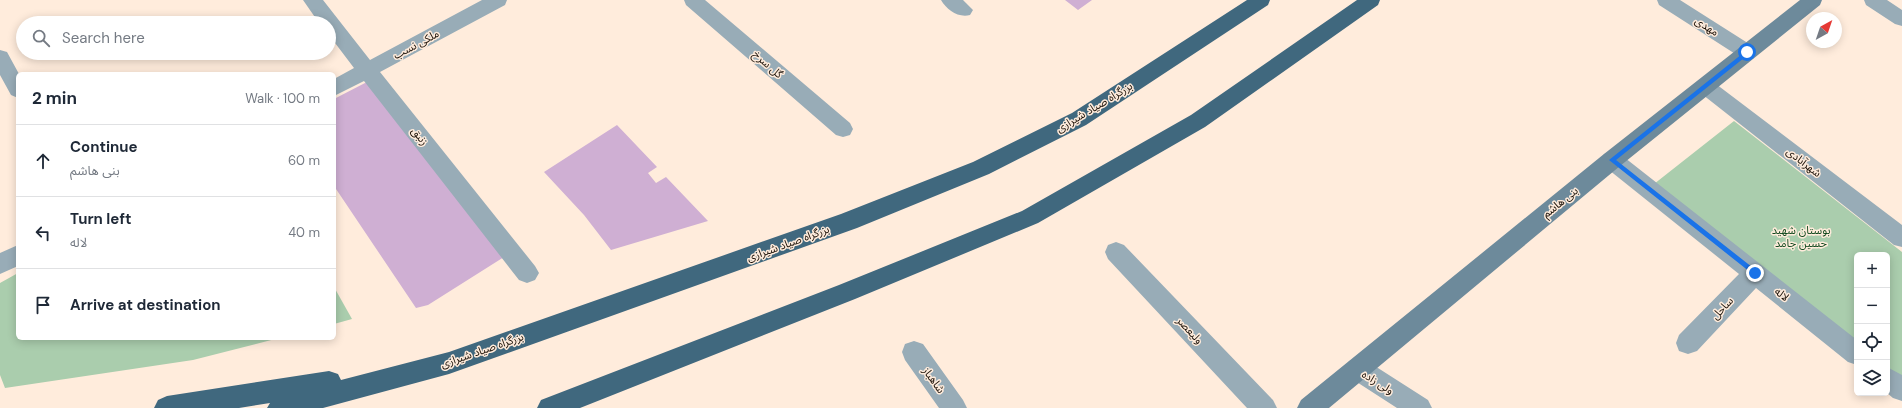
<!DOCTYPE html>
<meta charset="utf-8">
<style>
:root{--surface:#fff;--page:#f2f2f3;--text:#1f2937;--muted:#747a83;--line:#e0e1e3}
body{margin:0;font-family:"DM Sans","Noto Sans Arabic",sans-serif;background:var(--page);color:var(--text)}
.controls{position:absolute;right:12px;bottom:12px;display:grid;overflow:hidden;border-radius:6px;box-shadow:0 2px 10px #0003}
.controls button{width:36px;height:36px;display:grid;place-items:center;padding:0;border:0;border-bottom:1px solid var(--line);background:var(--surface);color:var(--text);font:20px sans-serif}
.compass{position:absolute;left:1806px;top:12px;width:36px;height:36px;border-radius:50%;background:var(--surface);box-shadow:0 2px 10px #0003;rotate:40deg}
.stop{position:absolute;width:12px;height:12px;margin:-9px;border:3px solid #1a73e8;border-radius:50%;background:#fff}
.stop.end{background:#1a73e8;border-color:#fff;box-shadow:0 1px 4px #0008}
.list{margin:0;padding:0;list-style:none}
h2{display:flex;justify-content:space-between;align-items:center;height:52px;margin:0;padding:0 16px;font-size:17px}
h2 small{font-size:13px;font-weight:400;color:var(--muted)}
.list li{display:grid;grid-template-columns:26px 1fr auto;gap:12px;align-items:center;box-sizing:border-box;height:72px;padding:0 16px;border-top:1px solid var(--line)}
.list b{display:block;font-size:15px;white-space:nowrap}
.list p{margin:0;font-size:13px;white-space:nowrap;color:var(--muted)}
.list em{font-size:13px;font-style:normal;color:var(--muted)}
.icon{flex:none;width:22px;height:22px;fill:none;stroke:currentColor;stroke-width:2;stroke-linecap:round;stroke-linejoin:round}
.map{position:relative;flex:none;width:1902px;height:408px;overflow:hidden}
.search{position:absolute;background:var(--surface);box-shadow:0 2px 10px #0003;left:16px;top:16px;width:320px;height:44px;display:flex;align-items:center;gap:10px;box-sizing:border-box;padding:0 14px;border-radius:22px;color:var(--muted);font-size:15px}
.panel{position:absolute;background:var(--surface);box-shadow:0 2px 10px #0003;left:16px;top:72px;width:320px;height:268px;border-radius:6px}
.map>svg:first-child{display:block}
.green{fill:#aacdad}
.building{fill:#cfafd3}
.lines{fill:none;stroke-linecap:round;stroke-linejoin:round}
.minor{fill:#98acb7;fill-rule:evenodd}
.secondary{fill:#6d8a9b;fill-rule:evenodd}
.trunk{fill:#40687e;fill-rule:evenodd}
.route{fill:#1a73e8}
.labels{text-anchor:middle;stroke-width:3;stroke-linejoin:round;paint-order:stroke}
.street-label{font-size:11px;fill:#1a1007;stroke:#ffecdc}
.park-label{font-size:11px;fill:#11491e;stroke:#ffecdc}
</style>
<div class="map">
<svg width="1902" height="408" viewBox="0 0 1902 408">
<rect width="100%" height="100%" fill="#ffecdc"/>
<path class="green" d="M1734,121l168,131v127l-15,-12v-112h-30v88l-203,-159z
M18,273v65h261l-86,22 -188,28 -5,-13v-92z
M334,287l18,32 -18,5z"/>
<path class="building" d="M1065,0h27l-14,10z
M365,83l10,1 129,173 -76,48 -12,3 -82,-122v-87z
M617,125l40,42 -9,6 8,10 10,-6 42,44 -97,29 -27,-35 -40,-43z"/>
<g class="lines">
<path class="minor" d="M303,0h20l47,60 112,-60h25l-2,5 -125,67 155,194 4,7 -4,7 -8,3 -8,-3 -155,-199 -30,15v-17l20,-11 -25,-33v-12h-10z
M684,0h21l145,123 3,6 -3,6 -7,2 -7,-2 -150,-130z
M941,0h22l10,10 -3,5c-12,3 -23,-5 -29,-15z
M1657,0h23l74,47 3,5 -3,5 -7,2 -7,-2 -81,-52z
M1864,0h23l15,10v16l-7,-2 -29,-19z
M0,50l7,2 12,22 -1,24 -7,-3 -11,-20z
M1705,78l7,3 190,144v22l-8,-2 -196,-154 -3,-5 3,-5z
M1612,152l8,2 237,186v25l-9,-3 -92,-74 -59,63 -9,3 -9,-3 -3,-8 3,-8 60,-61 -135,-108 -3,-6 3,-6z
M1116,242l8,3 149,155 4,8h-30l-139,-149 -3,-7 3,-7z
M18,245v21l-18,8v-21z
M914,341l9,3 40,56 4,8h-28l-34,-48 -3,-8 3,-8z
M1358,358l9,3 61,39 4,8h-35l-48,-31 -3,-8 3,-8z
M1887,367l15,8v26l-9,-3 -6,-5z"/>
<path class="secondary" d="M1800,0h22l-2,5 -200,161 -291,242h-32l4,-8 303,-246z"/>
<path class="trunk" d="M1247,0h23l-2,5 -182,120 -97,49 -132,54 -408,146 -126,34h-56l3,-5 -31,5h-85l4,-8 9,-4 162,-25 9,3 3,6 108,-28 392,-138 132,-52 99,-49z
M1357,0h23l-2,5 -173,122 -167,96 -183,76 -275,109h-43l4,-8 298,-115 183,-74 169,-96z"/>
</g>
<path class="route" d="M1747,50l3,2 -1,2 -133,106 141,111v4l-2,1 -146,-116z"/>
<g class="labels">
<g class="street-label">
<text transform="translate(1707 26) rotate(33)" y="4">مهدی</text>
<text transform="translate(416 44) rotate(-28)" y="4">ملکی نسب</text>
<text transform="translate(768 64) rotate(41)" y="4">گل سرخ</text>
<text transform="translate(1094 107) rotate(-31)" y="4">بزرگراه صیاد شیرازی</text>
<text transform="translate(420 136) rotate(52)" y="4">زنبق</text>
<text transform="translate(1804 162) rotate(38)" y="4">شهرآبادی</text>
<text transform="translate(1560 202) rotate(-39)" y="4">بنی هاشم</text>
<text transform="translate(788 243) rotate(-20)" y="4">بزرگراه صیاد شیرازی</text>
<text transform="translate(1782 294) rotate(38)" y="4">لاله</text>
<text transform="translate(1722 308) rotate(-47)" y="4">ساحل</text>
<text transform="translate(1190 330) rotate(47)" y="4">ولیعصر</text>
<text transform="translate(482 350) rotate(-19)" y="4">بزرگراه صیاد شیرازی</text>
<text transform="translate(934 380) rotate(54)" y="4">شاهباز</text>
<text transform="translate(1378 382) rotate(32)" y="4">ولی زاده</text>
</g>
<g class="park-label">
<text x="1801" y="234">بوستان شهید<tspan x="1801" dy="13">حسین جامد</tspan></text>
</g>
</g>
</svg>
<div class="controls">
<button>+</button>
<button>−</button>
<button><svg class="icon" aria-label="locate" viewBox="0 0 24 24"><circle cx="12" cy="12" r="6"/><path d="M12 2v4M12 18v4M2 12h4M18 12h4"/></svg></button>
<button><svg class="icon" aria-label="layers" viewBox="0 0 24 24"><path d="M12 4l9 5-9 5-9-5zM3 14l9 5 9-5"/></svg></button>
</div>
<svg class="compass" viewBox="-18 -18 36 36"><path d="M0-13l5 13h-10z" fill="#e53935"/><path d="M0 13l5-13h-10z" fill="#747a83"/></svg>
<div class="stop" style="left:1747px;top:52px"></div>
<div class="stop end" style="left:1755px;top:273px"></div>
<div class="search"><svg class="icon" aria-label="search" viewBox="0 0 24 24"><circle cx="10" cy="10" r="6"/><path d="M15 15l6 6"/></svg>Search here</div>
<section class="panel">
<h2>2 min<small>Walk · 100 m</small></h2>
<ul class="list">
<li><svg class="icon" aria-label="ahead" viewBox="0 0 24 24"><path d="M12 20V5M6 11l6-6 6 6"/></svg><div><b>Continue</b><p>بنی هاشم</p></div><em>60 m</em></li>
<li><svg class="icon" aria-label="left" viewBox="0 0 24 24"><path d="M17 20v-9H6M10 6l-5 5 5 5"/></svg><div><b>Turn left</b><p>لاله</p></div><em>40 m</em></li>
<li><svg class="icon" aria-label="arrive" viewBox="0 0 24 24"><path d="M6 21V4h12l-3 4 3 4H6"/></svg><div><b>Arrive at destination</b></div></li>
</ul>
</section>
</div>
